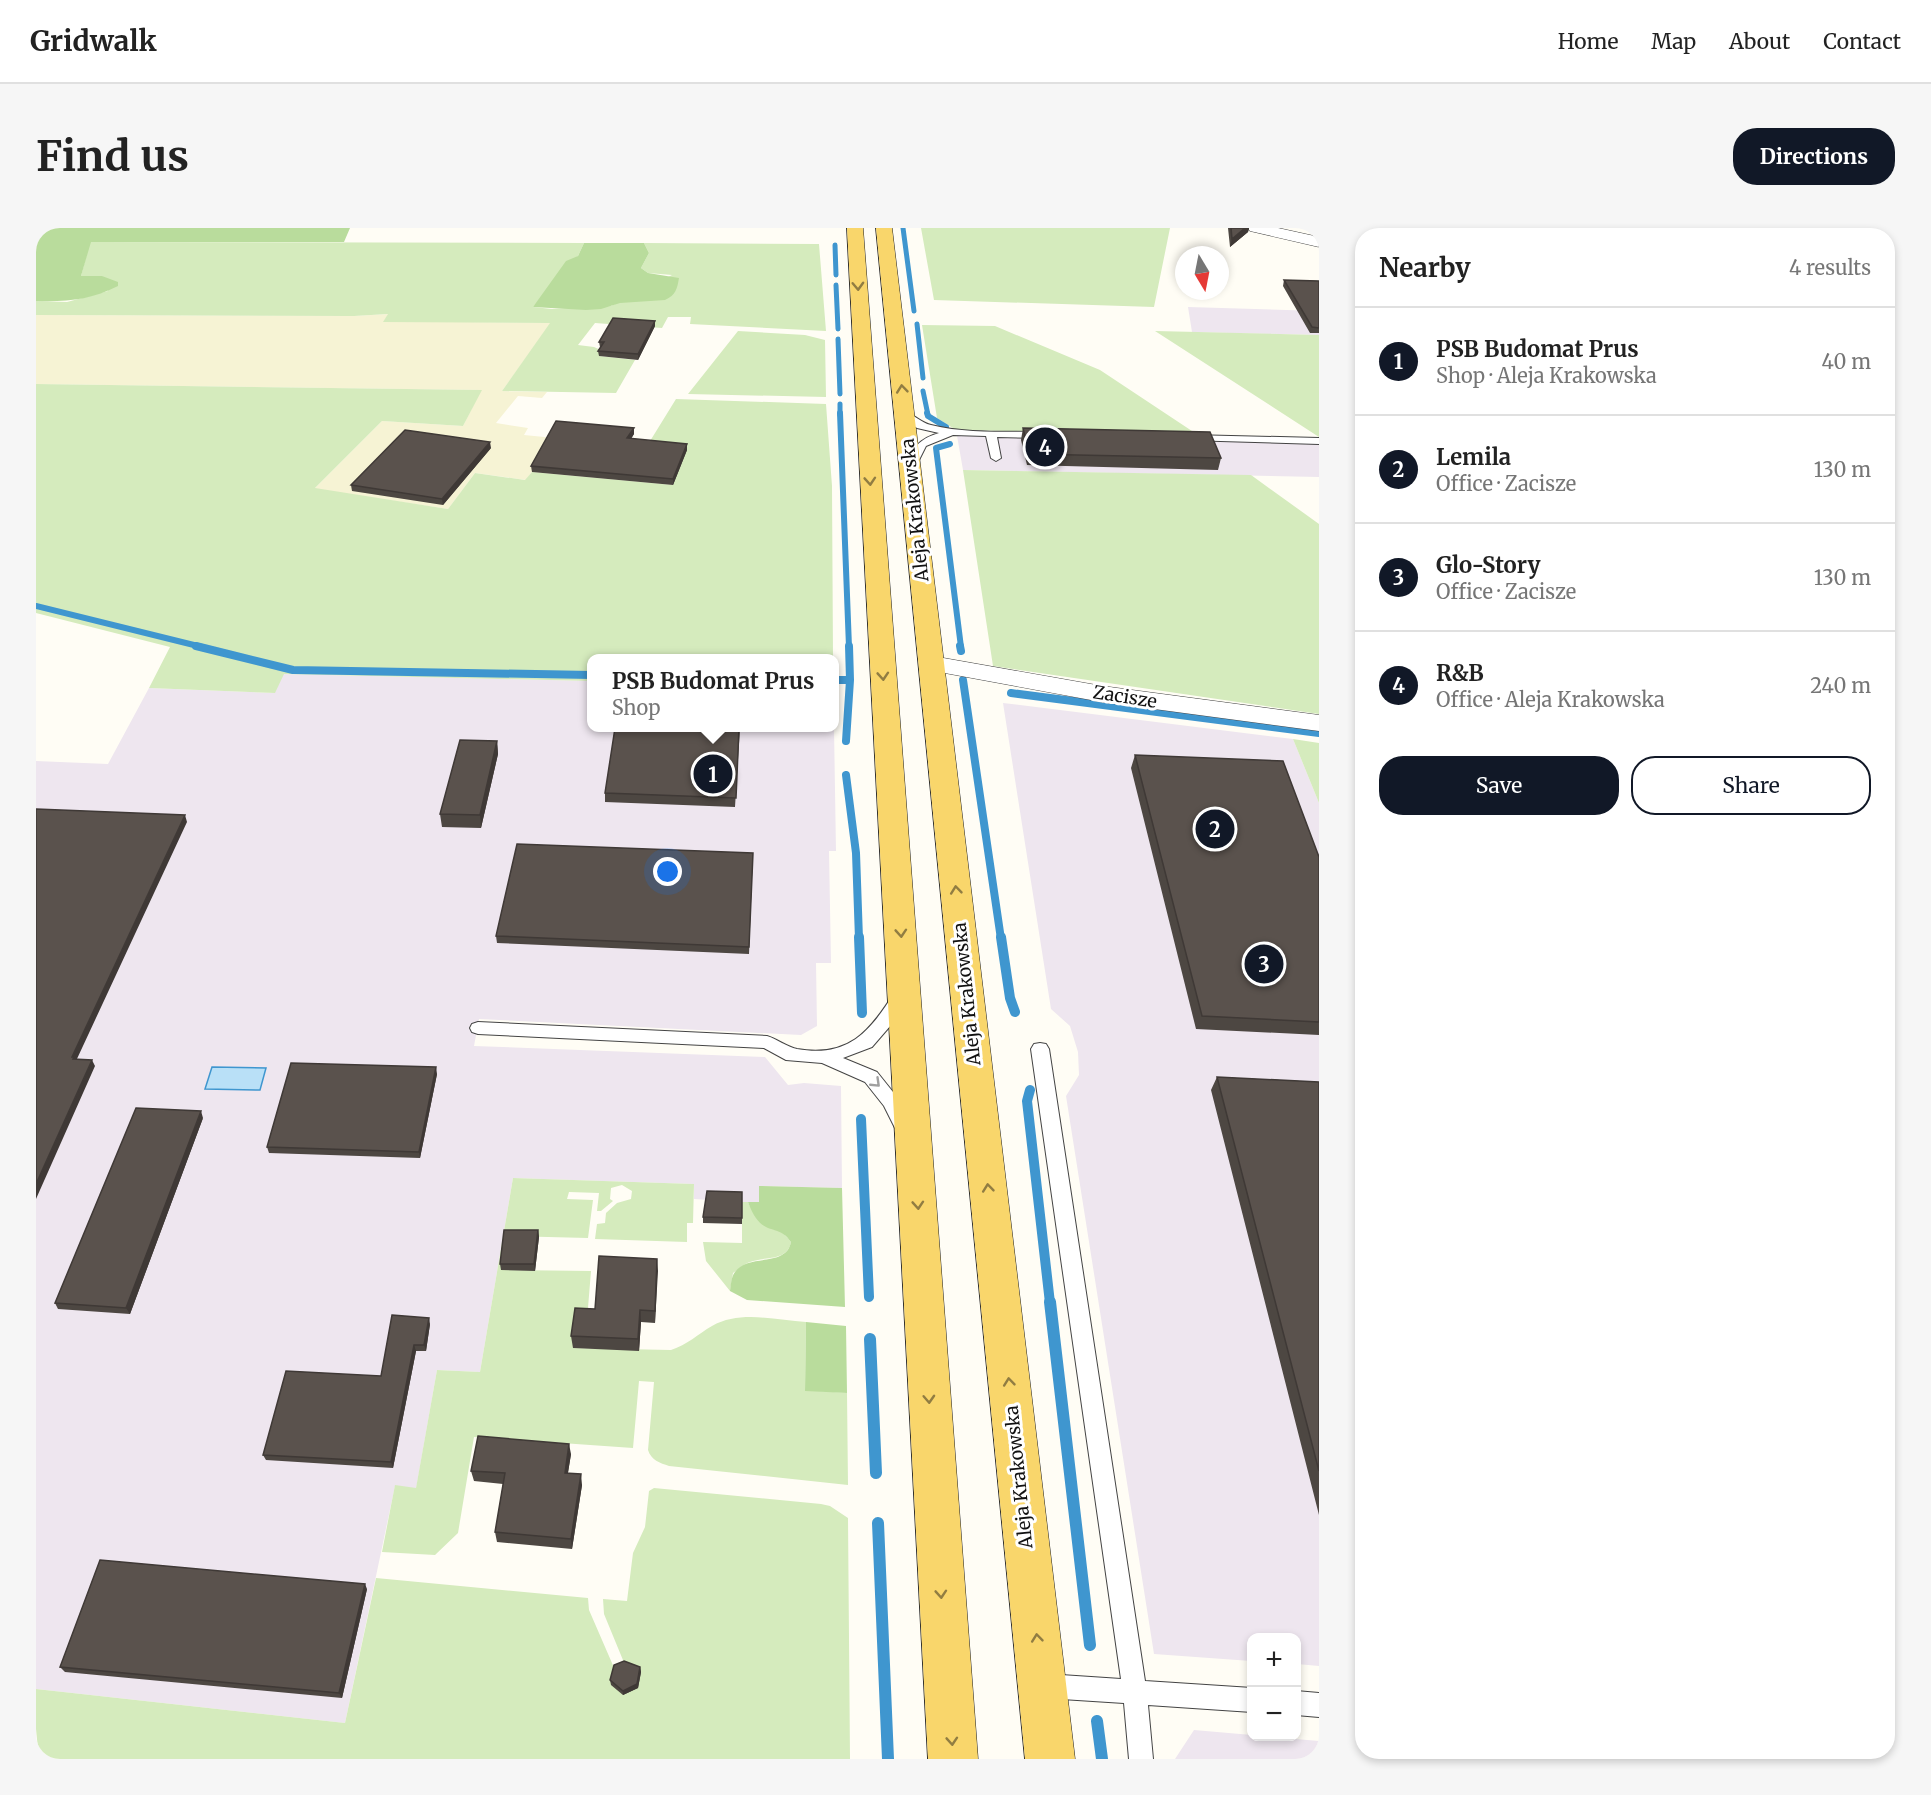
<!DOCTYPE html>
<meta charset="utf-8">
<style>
:root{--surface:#fff;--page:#f6f6f6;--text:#222;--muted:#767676;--line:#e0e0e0;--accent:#111827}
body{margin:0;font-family:Merriweather,serif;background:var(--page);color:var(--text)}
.controls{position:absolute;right:18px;bottom:18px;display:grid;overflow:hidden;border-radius:12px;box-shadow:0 3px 9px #0003}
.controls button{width:54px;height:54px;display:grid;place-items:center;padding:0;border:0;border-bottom:2px solid var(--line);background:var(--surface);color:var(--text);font:30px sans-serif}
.compass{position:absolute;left:1139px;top:18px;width:54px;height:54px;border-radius:50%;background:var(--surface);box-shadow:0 3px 9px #0003;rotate:170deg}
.you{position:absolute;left:632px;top:644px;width:21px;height:21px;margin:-15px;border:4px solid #fff;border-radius:50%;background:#1a73e8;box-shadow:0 0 0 9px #1a73e833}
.badge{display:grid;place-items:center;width:39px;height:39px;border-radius:50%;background:var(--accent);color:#fff;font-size:20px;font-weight:700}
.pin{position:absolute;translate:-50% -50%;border:3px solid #fff;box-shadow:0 2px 6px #0006}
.popup{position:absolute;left:551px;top:426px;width:252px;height:78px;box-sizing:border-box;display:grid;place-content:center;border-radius:12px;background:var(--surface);filter:drop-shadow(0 2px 4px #0005);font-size:20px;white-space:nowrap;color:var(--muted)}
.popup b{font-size:22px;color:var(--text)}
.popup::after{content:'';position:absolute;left:50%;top:100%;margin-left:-12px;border:12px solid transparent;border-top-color:var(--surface)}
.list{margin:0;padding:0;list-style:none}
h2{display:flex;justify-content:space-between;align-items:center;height:78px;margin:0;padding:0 24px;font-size:26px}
h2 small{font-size:20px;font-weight:400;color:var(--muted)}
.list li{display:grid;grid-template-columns:39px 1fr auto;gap:18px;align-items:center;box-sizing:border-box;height:108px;padding:0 24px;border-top:2px solid var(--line)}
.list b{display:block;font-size:22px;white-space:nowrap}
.list p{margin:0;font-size:20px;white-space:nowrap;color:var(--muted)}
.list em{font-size:20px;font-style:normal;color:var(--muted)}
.actions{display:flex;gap:12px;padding:18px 24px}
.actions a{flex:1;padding:14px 0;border:2px solid var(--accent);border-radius:24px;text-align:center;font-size:21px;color:var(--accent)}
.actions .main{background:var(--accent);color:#fff}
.map{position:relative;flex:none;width:1283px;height:1531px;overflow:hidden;border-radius:24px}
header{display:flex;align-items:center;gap:36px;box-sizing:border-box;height:84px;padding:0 30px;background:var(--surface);border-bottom:2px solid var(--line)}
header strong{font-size:28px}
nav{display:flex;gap:33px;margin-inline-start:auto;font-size:21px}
.intro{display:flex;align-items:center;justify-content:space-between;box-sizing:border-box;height:144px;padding:0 36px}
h1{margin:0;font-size:42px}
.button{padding:15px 27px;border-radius:24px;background:var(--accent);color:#fff;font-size:21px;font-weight:700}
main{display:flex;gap:36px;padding:0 36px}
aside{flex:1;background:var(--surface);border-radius:24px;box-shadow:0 3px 9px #0003}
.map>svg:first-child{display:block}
.industrial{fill:#eee6ef}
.farmland{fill:#f6f3d4}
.green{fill:#d5ebbd}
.forest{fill:#b9dc9c}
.water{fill:#b9e0f7;stroke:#3f96cf;stroke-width:1.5}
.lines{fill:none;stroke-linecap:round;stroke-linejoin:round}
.stream-far4{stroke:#3f96cf;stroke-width:5}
.stream-far3{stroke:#3f96cf;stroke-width:6}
.stream-far2{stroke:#3f96cf;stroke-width:8}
.stream-far1{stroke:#3f96cf;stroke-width:10}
.stream{stroke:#3f96cf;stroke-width:12}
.service-casing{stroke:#444;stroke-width:2}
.minor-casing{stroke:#444;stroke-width:1}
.primary-casing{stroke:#222;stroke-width:1}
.service{fill:#fff;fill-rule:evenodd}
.minor{fill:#fff;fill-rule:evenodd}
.primary{fill:#f9d66b;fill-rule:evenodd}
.wall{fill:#4d4742}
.shaded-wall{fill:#3f3936}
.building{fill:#5a524d;stroke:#3f3936;stroke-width:1.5}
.oneway{stroke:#917d42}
.oneway2{stroke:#a0a0a0}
.labels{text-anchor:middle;stroke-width:6;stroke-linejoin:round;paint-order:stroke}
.street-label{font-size:18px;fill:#111;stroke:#fff}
</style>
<header>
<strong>Gridwalk</strong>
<nav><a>Home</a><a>Map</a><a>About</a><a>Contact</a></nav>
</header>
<div class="intro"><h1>Find us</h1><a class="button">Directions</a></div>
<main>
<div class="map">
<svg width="1283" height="1531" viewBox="0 0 1283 1531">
<rect width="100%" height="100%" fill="#fffdf5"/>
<path class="industrial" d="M1152,79l131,4v24l-127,-3z
M920,202l363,8v39l-356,-7z
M247,446l308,7 1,47h242l2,123h-7l2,112h-15l1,63 -16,9 -322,-16 -5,27 291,11 23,28 16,-2 37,3 1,102 -83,-2v16h-17l-48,-3v-15l-181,-6 -33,194 -43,-2 -21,119 -21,-3 -50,237 -309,-34v-928l72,3 41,-76 125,5z
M967,475l290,36 26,64v863l-22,-2 -1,-26h-44l-1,23 -97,-7 -88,-558 13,-21 -1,-23 -8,-26 -19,-17z
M1158,1502l125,11v18h-144z"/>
<path class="farmland" d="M353,86l-5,7 167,2 -49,68 45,1 -5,6 -24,-2 -22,27 32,5 -4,7 41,4 108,46 -141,-13 -6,8 -51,-7 -27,36 -134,-20 68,-68 81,5 18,-36 -445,-6v-69l318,1z"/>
<path class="green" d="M885,0h249l-16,79 -220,-7z
M54,14l494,1 -6,13 -45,51 19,2 59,-3 61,-31 -24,-2 -7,-5 8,-15 -5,-10 175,1 7,87 -136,-7 1,-7h-23l-6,11 -67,-5 -17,22 16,2 9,4 -4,5 36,4 -19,33 -114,-2 48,-68 -167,-1 5,-8 -34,2 -318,-1v-14l31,1 41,-11 -6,-15h-21z
M886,97l73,1 105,44 98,65 -242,-5 -19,-12z
M702,103l67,4 20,5 1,57 -138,-3z
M1119,103l164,4v102z
M0,156l446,6 -19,36 -81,-5 -67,67 133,21 27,-36 50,7 7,-8 141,13 -26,-39 29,-47 150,5 6,82 1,172h-241l-1,23 -307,-7 -9,19 -126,-5 21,-41 -134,-34z
M927,242l288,5 68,49v190l-326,-48z
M1257,511l26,4v60z
M477,950l181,6 -1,39h-6v19l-92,-3 2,-15 8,-1 1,-10 11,-10 14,-4 1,-8 -10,-6 -11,3 -1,11 3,2 -12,10h-4l2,-18 -30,-1 -2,7 26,1 -5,38 -83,-2 -4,34 90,1 -4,49 -14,28 98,2c16,-5 27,-16 41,-24 28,-16 63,-6 94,-4l-1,68 42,3 1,92 -179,-19c-9,-3 -18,-6 -21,-16l6,-68 -15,-1 -6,67 -159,-11 -16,96 -23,22 -53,-3 13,-67 21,3 21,-118 43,2z
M706,974h6c8,20 31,23 43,40 -4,20 -26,14 -41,20 -6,2 -12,8 -17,11l-3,18 -24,-30 -3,-19 39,1z
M618,1260l167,16 9,2 18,12 2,241h-811l-3,-30v-40l309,34 31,-145 212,20 1,12 26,60 10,-5 -21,-51 -1,-15 24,2 6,-48 12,-26 4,-36z"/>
<path class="forest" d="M0,0h314l-6,14h-253l-10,34h21l16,6v4c-27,14 -52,16 -82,15z
M548,15h60l5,10 -8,15 7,5 31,5c-2,11 -3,17 -14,22l-45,3 -19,6 -15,1 -53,-3 33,-46 12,-5z
M723,958l83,2 3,119 -98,-7 -17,-9c1,-6 1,-14 5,-19 13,-19 51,-4 56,-30 -14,-21 -29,-2 -43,-40h11z
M770,1094l40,4 1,67 -42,-2z"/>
<path class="water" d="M176,839l54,1 -6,22 -55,-1z"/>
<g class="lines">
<path class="stream-far4" d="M867,0l11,83
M799,17l1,30
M800,57l2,44
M881,96l6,54
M802,111l2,55
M887,163l5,24
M804,176v11"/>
<path class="stream-far3" d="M804,185l9,234
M891,185l1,3 18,11
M914,216l-14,4 25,199
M0,378l166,41"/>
<path class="stream-far2" d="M160,418l97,24 299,5
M924,418l1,5
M798,452h16
M927,452l38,259
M975,465l308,40
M810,513l4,-61 -1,-34
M810,547l10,78 3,86"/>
<path class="stream-far1" d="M823,709l3,76
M965,709l9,61 5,14
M994,862l-3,11 23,202
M825,891l8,178"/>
<path class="stream" d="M1014,1074l40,343
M834,1111l6,134
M842,1295l10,236
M1061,1493l5,38"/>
<defs>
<path id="service" d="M865,185c11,-2 19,10 30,12 36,9 76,6 113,7l5,3 -5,3 -47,-1 4,21 -5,3 -5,-3 -5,-22 -33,-1 -27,11 -11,22 -5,3 -5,-3c7,-19 13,-29 34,-35l-22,-5 -16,-11z
M1154,207l129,3v6l-133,-4 -1,-2z
M864,763l6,2 2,4 -17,28 -19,22 -29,11 34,14 20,25 16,32 -3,5 -6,2 -6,-2 -14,-28 -19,-24 -43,-19 -36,-3 -22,-12 -286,-14 -6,-2 -2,-4 2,-4 6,-2 289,14c10,3 20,11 30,13 51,9 73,-17 97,-56z
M1004,815l6,1 3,5 96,632 107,7v24l-104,-7 5,54h-24l-5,-56 -78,-5 -9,-3 -3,-9 3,-9 9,-3 75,5 -90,-630 3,-5z
M1260,1463l23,2v24l-23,-2z"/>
<path id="minor" d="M1212,0h30l41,9v10l-69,-16z
M896,428l170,30 217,29v16l-217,-29 -179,-33 -4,-5 4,-5z"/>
<path id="primary" d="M811,0h16l115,1531h-50z
M840,0h16l183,1531h-50z"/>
</defs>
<use href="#service" class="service-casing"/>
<use href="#minor" class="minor-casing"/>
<use href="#primary" class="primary-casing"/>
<use href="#service" class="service"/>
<use href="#minor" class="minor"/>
<use href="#primary" class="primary"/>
</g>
<path class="wall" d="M1192,0h21l-1,4 -18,15z
M1248,52l35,1v52h-9l-27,-47z
M619,98l-17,34 -39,-4 -1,-5 3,-4h-1l-1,-5z
M987,200l198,30 -3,12 -191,-5 -6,-25z
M598,206l-3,5 56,11 -14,35 -141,-13 -1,-6z
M455,220l-48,57 -91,-14 -1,-6z
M704,500l-5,79 -130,-5v-9z
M461,513l1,13 -17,74 -39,-1 -2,-13z
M1099,527l184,102v178l-123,-6 -65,-261z
M717,625l-4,101 -252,-11 -1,-7z
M401,846l-17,84 -151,-5 -2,-6z
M1181,849l102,5v433l-108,-425z
M167,890l-73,196 -72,-5 -3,-6z
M667,989l39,1v6l-39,-1z
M502,1002l1,7 -4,34 -34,-1 -1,-6z
M621,1031l-2,64 -14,-1 -2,29 -66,-3 -2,-12 24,-27z
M394,1096l-4,27h-10l-23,117 -127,-8 -3,-5 118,-79z
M535,1226l-3,19 14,12 -10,64 -75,-7 -2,-10 8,-48 -29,-3 -3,-10z
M331,1361l-25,109 -277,-26 -5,-5z
M604,1439l1,5 -3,16 -15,7 -12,-10 -1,-5z"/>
<path class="shaded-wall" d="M1209,0h4l-1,4 -18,15 2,-8z
M619,93v5l-17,34v-6z
M598,200v6l-7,10v-6z
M454,214l1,6 -48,57 -1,-6z
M651,216v6l-14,35v-6z
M461,513l1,13 -17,74 -1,-13z
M149,587l2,7 -111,239 2,2 -6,-6z
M56,832l3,6 -59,133v-15z
M400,839l1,7 -17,84 -1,-6z
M165,883l2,7 -73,196 -4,-6z
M502,1002l1,7 -4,34 -1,-7z
M621,1031l1,12 -3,52v-12z
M604,1082l1,12 -2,29 -1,-12z
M393,1090l1,6 -4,27 -2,-6z
M378,1117l2,6 -23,117 -2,-6z
M533,1216l2,10 -5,30 -1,-11z
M545,1246l1,11 -10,64 -1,-10z
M329,1356l2,5 -25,109 -3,-5z
M604,1439l1,5 -3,16 -15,7v-4z"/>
<path class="building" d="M1195,0h14l-13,11z
M1248,52l35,1v47l-7,-1z
M577,90l42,3 -17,33 -40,-3 6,-9h-5z
M520,193l78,7 -7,10 60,6 -14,35 -142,-13z
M987,200l187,4 11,26 -192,-4z
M369,202l85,12 -48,57 -91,-14z
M579,500h124l-3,70 -131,-5z
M424,512l37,1 -17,74 -40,-1z
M1099,527l148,6 36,96v165l-117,-6z
M0,581l149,6 -113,242h2l-1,2 19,1 -56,124z
M481,616l236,9 -4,94 -253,-11z
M255,835l145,4 -17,85 -152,-5z
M1181,849l102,5v389z
M100,880l65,3 -75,197 -71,-5z
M671,963l35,1v26l-39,-1z
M468,1002h34l-4,34h-34z
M563,1028l58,3 -2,52 -15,-1 -2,29 -67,-3 4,-28 20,1z
M356,1087l37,3 -5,27h-10l-23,117 -128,-7 23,-84 95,5z
M442,1208l91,8 -4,29 16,1 -10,65 -76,-7 10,-59 -34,-2z
M64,1332l265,24 -26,109 -279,-26z
M588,1433l16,6 -3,17 -14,7 -13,-11 4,-15z"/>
<defs><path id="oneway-chevron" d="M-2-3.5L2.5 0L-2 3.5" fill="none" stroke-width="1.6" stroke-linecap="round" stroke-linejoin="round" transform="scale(1.5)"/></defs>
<g class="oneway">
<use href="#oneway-chevron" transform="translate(822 58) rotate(88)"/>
<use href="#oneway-chevron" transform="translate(866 161) rotate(-96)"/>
<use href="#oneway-chevron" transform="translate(834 253) rotate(86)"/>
<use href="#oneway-chevron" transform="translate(847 448) rotate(86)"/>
<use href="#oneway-chevron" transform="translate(920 662) rotate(-96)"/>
<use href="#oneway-chevron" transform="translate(865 705) rotate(86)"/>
<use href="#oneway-chevron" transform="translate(952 960) rotate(-96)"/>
<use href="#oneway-chevron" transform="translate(882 977) rotate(86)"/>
<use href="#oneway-chevron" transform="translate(973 1154) rotate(-96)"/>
<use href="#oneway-chevron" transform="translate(893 1171) rotate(87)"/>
<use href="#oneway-chevron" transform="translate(905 1366) rotate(86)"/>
<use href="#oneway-chevron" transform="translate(1001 1410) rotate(-96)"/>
<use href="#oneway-chevron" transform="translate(916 1513) rotate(86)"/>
</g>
<use class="oneway2" href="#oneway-chevron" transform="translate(840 855) rotate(44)"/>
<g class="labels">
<g class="street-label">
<text transform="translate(879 282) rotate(-96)" y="6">Aleja Krakowska</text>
<text transform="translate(1089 469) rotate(9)" y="6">Zacisze</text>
<text transform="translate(931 766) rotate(-96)" y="6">Aleja Krakowska</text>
<text transform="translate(983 1249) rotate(-96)" y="6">Aleja Krakowska</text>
</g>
</g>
</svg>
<div class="controls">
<button>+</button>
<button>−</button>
</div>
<svg class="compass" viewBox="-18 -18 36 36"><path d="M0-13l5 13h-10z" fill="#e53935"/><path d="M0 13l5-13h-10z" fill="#767676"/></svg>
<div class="you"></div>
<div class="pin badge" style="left:677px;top:546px">1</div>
<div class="popup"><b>PSB Budomat Prus</b>Shop</div>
<div class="pin badge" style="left:1179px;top:601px">2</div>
<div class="pin badge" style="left:1228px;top:736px">3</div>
<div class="pin badge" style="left:1009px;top:219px">4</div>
</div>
<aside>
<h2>Nearby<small>4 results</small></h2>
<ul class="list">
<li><span class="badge">1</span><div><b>PSB Budomat Prus</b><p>Shop · Aleja Krakowska</p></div><em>40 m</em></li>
<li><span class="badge">2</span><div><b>Lemila</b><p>Office · Zacisze</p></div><em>130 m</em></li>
<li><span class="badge">3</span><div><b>Glo-Story</b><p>Office · Zacisze</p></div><em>130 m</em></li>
<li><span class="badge">4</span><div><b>R&amp;B</b><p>Office · Aleja Krakowska</p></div><em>240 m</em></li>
</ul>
<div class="actions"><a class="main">Save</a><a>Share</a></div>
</aside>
</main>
